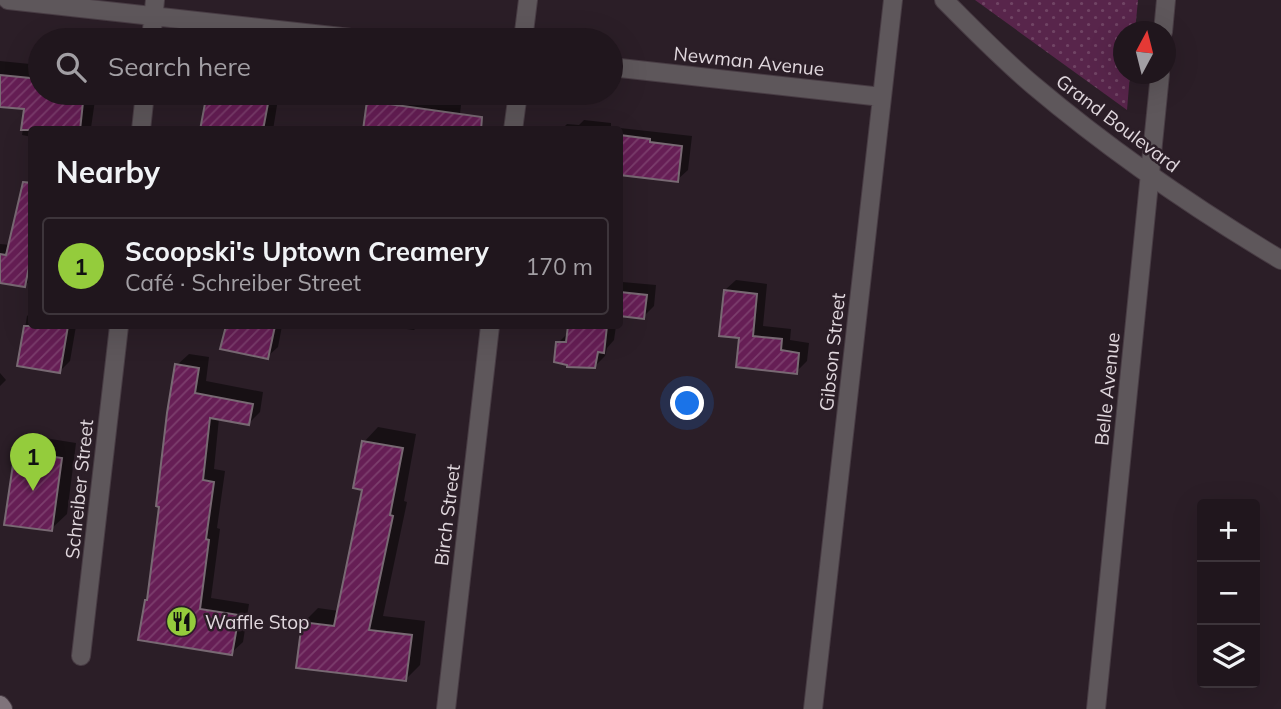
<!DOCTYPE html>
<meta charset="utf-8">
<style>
:root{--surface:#20161d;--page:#2d232a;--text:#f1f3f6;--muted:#a29fa4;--line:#3d353b;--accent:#94cc3c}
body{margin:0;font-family:Mulish,sans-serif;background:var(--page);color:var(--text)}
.controls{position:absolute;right:21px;bottom:21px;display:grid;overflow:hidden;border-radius:7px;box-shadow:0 7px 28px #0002}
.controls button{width:63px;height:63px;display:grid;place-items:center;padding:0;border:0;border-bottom:2px solid var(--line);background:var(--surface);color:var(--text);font:35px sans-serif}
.compass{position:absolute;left:1113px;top:21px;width:63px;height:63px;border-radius:50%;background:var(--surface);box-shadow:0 7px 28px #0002;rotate:7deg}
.you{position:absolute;left:688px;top:404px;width:24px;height:24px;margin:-18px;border:5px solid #fff;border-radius:50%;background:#1a73e8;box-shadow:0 0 0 10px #1a73e833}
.badge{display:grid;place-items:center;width:46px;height:46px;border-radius:50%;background:var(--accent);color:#111;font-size:23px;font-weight:700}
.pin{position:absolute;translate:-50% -58px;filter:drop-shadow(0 2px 4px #0008)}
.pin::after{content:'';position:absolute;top:37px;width:24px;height:21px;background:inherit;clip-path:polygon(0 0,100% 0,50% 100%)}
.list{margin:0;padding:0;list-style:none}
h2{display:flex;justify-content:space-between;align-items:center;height:91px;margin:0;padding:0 28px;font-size:30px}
h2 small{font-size:23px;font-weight:400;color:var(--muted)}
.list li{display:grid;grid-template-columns:46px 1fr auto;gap:21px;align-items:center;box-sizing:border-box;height:98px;margin:0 14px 14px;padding:0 14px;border:2px solid var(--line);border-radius:7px}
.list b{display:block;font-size:26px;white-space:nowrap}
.list p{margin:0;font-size:23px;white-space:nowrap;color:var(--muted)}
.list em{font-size:23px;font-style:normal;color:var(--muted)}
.icon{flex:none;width:38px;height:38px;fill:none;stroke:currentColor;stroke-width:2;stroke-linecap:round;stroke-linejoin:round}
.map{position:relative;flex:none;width:1281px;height:709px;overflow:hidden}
.search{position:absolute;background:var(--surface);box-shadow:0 7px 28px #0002;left:28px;top:28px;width:595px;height:77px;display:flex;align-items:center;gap:18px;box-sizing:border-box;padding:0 24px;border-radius:38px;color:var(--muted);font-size:26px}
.panel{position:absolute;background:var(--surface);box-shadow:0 7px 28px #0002;left:28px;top:126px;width:595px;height:203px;border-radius:7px}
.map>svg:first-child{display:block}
.grass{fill:url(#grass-dots)}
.shadow{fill:#0007}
.building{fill:url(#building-hatch);stroke:#786973;stroke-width:2}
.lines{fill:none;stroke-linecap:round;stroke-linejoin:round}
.minor-casing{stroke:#483c44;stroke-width:20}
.secondary-casing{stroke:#483c44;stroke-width:20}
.minor{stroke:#5e575b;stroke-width:18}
.secondary{stroke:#7f747b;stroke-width:18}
.labels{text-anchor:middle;stroke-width:5;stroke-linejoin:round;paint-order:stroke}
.street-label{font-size:19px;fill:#e0d7dd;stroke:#2b1e27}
.poi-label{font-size:19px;fill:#e0d7dd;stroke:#2b1e27;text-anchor:start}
</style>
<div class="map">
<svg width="1281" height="709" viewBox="0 0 1281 709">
<defs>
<pattern id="grass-dots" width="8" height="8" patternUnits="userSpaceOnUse" patternTransform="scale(1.75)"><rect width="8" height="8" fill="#58254b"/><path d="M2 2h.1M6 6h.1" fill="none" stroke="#704464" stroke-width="1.8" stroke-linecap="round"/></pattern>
<pattern id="building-hatch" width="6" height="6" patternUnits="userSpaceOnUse" patternTransform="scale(1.75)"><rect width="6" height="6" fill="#661e55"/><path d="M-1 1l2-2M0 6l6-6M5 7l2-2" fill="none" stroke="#7c3e6d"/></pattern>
</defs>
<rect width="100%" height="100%" fill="#2b1e27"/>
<path class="grass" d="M975,0h163l-3,31 -11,1v42h6l-3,36z"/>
<path class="shadow" d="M0,61l40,4v28h56l-5,35 -59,2v7l-10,-2 4,-27 -26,-3z
M208,93h71l-6,37h-72z
M378,93h53l31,4 -4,33 -89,-28z
M584,120l27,3v4l81,9 -4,34 -11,10 -57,-6v-44h-59l6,-6 12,1z
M32,185v94l-7,6 -25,-4v-37l11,1z
M736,280l31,4 -4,42 28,3 -1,11 19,3 -2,18 -11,11 -55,-36 -16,-46z
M622,282l34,3 -2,21 -11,11 -23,-3v-29z
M32,312v14h44l-6,35 -11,11 -40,-7 8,-49z
M227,326h55l-4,21 -11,10 -45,-10z
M385,326h33l-4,4z
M569,326h47l-2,14 -7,8 -2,8 -10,10 -37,-23 11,-11z
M189,354l20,3 -3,24 57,11 -3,20 -12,12 -29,-6 -5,51 11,2 -8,57 3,1 -9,69 38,6 -6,38 -12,11 -85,-52 3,-3 28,-233z
M0,373l6,7 -6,6z
M378,427l38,7 -12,67 3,1 -24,114 42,5 -5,44 -14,14 -103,-56 15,-15 21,3 25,-122v-47z
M32,436l44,7 -9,71 -16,15 -35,-77z"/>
<path class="building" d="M0,75l40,4v14h44l-4,37h-59l3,-21 -24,-2z
M207,93h63l-7,37h-63z
M367,101l115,16 -1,13h-118z
M620,135l30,4v3l32,4 -4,36 -58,-7z
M23,182l9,1v68l-7,36 -25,-4v-29l6,1z
M724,290l33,4 -4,42 29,3 -1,11 18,3 -2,21 -61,-7 3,-29 -20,-2z
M620,292l27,3 -3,24 -24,-3z
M24,326h44l-8,47 -43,-7z
M226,326h49l-7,33 -48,-10z
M568,326h39l-3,27 -6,-1 -3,16 -28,-1v-2l-13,-3 2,-20h10z
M175,364l24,4 -4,25 58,11 -4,21 -39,-7 -7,62 11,2 -8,57 3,1 -9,69 39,6 -7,40 -94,-15 7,-40h2l12,-93 -3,-1 11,-93z
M362,441l41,7 -13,67 3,1 -24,114 43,5 -6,46 -110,-13 6,-46 32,4 28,-136 -9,-2z
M15,451l47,7 -10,73 -48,-6z"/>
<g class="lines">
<defs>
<path id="minor" d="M8,0l361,40
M944,0c29,29 58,59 89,85 77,65 161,123 248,175
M1163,32l3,-32
M151,40l4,-40
M523,40l5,-40
M611,67l271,30
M141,130l4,-37
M513,130l5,-37
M81,656l38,-330
M446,709l44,-383
M813,709l80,-709
M1096,709l64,-635"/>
<path id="secondary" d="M0,705l3,4"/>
</defs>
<use href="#minor" class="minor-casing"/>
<use href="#secondary" class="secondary-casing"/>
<use href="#minor" class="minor"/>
<use href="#secondary" class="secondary"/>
</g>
<defs>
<symbol id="restaurant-disc" viewBox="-11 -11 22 22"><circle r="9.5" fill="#94cc3c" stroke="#2b1e27"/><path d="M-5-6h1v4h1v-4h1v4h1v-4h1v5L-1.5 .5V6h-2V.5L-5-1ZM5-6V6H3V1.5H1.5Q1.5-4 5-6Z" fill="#111"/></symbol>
</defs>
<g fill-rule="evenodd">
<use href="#restaurant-disc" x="164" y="604" width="35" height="35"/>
</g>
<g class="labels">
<g class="street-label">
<text transform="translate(749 61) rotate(6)" y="7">Newman Avenue</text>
<text transform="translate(1118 123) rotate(37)" y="7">Grand Boulevard</text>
<text transform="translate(832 352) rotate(-84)" y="7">Gibson Street</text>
<text transform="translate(1107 389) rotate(-84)" y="7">Belle Avenue</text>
<text transform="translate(79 489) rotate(-84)" y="7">Schreiber Street</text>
<text transform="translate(447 515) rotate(-83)" y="7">Birch Street</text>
</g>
<g class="poi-label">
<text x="205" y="629">Waffle Stop</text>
</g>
</g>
</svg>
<div class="controls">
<button>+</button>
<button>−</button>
<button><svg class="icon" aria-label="layers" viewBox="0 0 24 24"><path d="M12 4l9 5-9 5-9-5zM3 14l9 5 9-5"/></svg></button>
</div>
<svg class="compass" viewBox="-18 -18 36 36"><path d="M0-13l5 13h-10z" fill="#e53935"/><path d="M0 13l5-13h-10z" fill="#a29fa4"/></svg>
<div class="you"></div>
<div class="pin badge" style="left:33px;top:491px">1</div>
<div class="search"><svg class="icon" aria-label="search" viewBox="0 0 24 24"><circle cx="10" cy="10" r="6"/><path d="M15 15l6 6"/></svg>Search here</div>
<section class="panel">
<h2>Nearby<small></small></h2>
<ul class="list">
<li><span class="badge">1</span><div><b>Scoopski's Uptown Creamery</b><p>Café · Schreiber Street</p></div><em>170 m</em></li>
</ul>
</section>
</div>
